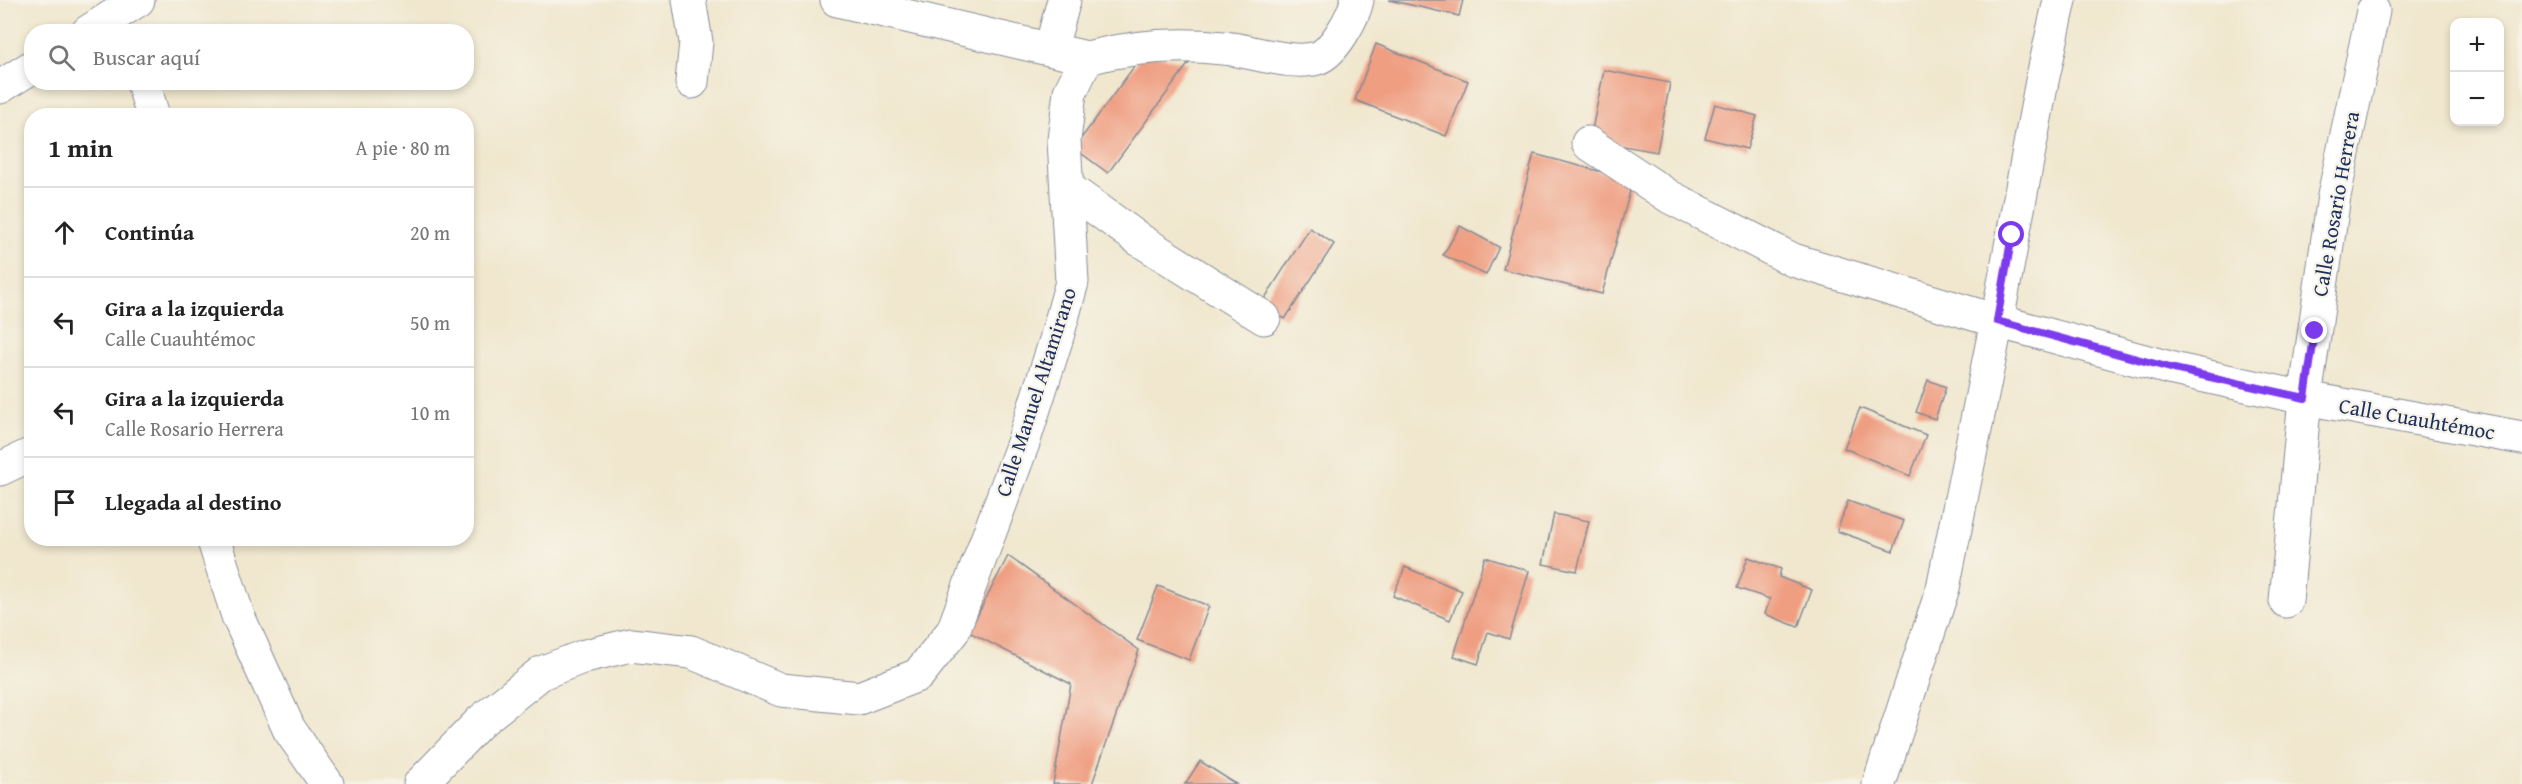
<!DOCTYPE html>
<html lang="es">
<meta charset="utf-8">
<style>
:root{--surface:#fff;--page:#f6f6f6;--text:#222;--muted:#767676;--line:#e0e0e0}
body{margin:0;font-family:"Gentium Book Plus",serif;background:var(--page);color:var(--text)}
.controls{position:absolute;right:18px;top:18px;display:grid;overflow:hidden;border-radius:12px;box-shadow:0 3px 9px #0003}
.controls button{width:54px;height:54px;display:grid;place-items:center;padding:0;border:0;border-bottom:2px solid var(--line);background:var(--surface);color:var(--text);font:30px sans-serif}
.stop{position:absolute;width:18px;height:18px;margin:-14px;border:4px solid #7c3aed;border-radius:50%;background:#fff}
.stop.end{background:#7c3aed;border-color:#fff;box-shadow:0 2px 6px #0008}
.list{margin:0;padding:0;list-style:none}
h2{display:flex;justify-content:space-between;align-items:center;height:78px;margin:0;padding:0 24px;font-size:26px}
h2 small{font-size:20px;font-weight:400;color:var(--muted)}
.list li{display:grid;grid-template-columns:39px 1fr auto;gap:18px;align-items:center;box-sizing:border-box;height:90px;padding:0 24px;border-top:2px solid var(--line)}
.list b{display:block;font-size:22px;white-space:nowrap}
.list p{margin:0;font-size:20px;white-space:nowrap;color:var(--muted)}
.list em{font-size:20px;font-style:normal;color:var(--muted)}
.icon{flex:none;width:33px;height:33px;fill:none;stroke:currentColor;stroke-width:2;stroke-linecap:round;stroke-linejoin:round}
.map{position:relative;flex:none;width:2522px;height:784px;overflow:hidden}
.search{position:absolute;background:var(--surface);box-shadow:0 3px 9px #0003;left:24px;top:24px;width:450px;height:66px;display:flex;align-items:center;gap:15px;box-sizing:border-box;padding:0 21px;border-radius:24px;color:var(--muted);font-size:22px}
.panel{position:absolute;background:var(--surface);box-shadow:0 3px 9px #0003;left:24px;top:108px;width:450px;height:438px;border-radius:24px}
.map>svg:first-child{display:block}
.building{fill:#ef9e81}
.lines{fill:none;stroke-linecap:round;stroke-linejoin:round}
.minor-casing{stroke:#868b96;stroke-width:35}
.tertiary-casing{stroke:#868b96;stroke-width:35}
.minor{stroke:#fff;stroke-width:33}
.tertiary{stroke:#fff;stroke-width:33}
.route{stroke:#7c3aed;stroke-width:8}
.labels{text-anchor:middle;stroke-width:4.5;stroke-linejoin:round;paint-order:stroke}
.street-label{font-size:21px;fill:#1b2f5e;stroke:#f7f3e8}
</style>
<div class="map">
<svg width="2522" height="784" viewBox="0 0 2522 784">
<rect width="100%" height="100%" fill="#f7f3e8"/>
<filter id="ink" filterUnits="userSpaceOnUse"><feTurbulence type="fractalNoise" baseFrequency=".0167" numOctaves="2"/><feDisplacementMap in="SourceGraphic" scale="12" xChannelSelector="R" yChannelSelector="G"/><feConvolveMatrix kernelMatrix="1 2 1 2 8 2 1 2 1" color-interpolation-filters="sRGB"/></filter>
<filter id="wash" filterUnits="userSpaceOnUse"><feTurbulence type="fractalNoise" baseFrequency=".008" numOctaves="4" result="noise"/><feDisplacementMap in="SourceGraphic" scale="24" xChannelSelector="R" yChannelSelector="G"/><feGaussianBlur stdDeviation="1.35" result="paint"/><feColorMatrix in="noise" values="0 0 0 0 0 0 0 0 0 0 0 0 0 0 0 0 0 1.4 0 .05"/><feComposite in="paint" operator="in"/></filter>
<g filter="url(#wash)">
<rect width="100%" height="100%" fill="#f0e7ce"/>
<g id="blocks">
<path class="building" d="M1389,0h74l-4,16z
M1376,44l92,37 -22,55 -91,-36z
M1144,53l45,10 -81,110 -34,-25z
M1604,70l66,13 -13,69 -67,-12z
M1715,104l42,12 -10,33 -42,-11z
M1534,154l99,26 -31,114 -99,-25z
M1460,226l39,21 -13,28 -43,-20z
M1310,228l24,16 -49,75 -24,-15z
M1928,380l18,7 -11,32 -19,-7z
M1860,408l66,27 -16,41 -66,-28z
M1848,501l56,20 -11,30 -56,-20z
M1554,514l35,7 -12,50 -34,-7z
M1008,556l131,94 -47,134h-39l18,-100 -102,-52z
M1485,557l44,14 -20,68 -21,-7 -10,32 -24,-8z
M1748,557l33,12 -2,8 33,13 -14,37 -33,-13 5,-15 -33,-11z
M1405,567l57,24 -12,29 -57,-24z
M1158,586l51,20 -20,54 -52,-20z
M1200,761l36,23h-51z"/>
</g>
</g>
<g filter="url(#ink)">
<use href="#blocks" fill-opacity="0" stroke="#868b96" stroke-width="1.5"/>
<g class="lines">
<defs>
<path id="minor" d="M689,0l7,42 -4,40
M837,0l250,58
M88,32l50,-32
M1051,48l13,-48
M143,82l10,34
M0,87l32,-20
M1588,143l82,54 123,63 204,61 45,-240 18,-81
M1069,189l71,51 124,78
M0,469l32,-15
M213,538l25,78 51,113 38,55
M2286,601l19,-203 29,-202 39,-185"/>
<path id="tertiary" d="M420,784l61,-63 60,-48 44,-17 46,-11 60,7 90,38 78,8 59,-23 35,-44 70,-188 33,-103 16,-58 -8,-142 6,-48 17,-34c46,-12 89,-15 136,-10 27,2 69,18 94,10 16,-4 37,-42 40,-58
M1879,784l64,-196 54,-267 176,48 132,29 217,40"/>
</defs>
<use href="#minor" class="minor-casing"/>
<use href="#tertiary" class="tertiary-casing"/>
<use href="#minor" class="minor"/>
<use href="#tertiary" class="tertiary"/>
</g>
</g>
<g class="lines" filter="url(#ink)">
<path class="route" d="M2012,235l-15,86 177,48 131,29 10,-67"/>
</g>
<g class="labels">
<g class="street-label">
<text transform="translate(2336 204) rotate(-80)" y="7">Calle Rosario Herrera</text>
<text transform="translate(1036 392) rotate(-72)" y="7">Calle Manuel Altamirano</text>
<text transform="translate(2417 419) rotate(10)" y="7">Calle Cuauhtémoc</text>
</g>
</g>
</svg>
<div class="controls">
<button>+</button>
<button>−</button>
</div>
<div class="stop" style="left:2012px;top:235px"></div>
<div class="stop end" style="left:2315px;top:331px"></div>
<div class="search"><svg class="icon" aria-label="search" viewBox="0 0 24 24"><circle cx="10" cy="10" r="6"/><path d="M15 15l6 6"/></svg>Buscar aquí</div>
<section class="panel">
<h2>1 min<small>A pie · 80 m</small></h2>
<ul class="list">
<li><svg class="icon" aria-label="ahead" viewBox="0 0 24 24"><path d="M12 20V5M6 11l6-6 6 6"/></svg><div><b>Continúa</b></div><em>20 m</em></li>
<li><svg class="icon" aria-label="left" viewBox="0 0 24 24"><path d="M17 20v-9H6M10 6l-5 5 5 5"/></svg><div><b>Gira a la izquierda</b><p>Calle Cuauhtémoc</p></div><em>50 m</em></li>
<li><svg class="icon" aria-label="left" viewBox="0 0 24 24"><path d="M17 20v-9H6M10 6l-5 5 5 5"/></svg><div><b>Gira a la izquierda</b><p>Calle Rosario Herrera</p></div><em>10 m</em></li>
<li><svg class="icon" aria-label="arrive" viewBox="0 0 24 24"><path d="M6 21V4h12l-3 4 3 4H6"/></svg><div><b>Llegada al destino</b></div></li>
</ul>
</section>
</div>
